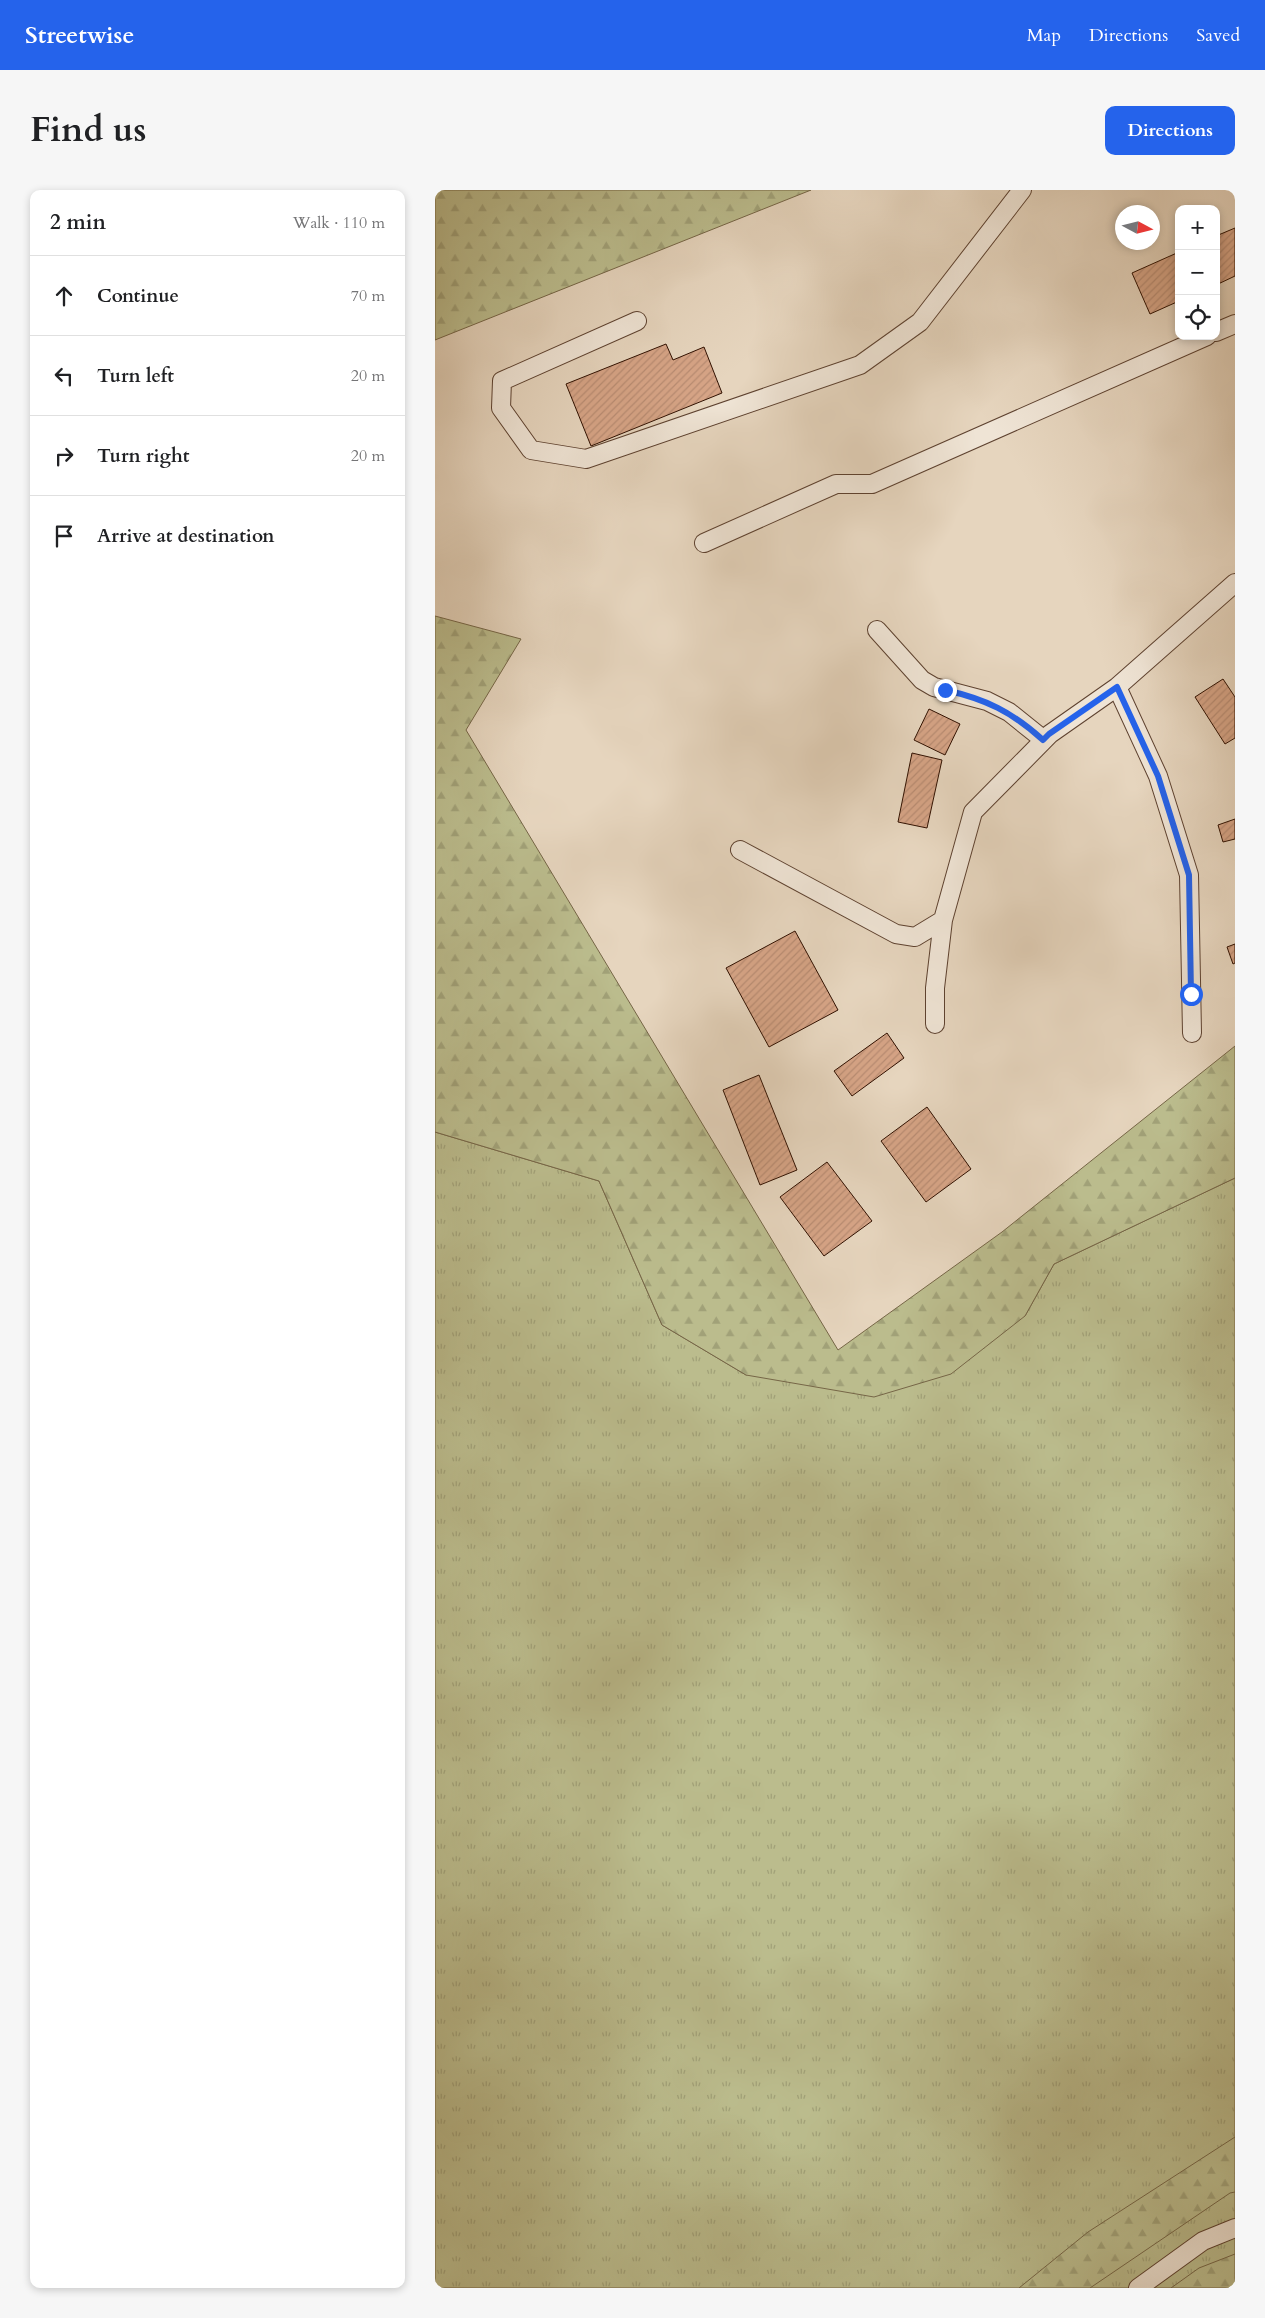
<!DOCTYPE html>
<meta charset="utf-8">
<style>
:root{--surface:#fff;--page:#f6f6f6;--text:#202124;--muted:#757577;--line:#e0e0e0;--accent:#2563eb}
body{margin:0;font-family:Cardo,serif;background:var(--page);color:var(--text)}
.controls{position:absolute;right:15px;top:15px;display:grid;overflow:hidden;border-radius:10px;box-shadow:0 2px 8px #0003}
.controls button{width:45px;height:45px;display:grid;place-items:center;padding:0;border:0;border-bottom:1px solid var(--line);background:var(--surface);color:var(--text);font:25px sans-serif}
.compass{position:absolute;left:680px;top:15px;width:45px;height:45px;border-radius:50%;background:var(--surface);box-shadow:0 2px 8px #0003;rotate:97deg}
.stop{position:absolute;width:15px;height:15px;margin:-11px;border:4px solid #2563eb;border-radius:50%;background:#fff}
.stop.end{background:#2563eb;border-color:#fff;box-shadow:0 1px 5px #0008}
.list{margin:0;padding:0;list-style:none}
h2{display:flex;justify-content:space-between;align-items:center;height:65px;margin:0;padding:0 20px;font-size:21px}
h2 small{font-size:16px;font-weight:400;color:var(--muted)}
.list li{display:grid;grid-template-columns:32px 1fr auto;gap:15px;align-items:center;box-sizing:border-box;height:80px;padding:0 20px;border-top:1px solid var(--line)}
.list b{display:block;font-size:19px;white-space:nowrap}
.list em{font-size:16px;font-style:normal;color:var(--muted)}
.icon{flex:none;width:28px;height:28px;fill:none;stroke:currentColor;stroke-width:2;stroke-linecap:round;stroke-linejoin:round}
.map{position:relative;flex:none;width:800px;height:2098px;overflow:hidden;border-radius:10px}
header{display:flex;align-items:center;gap:30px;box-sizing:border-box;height:70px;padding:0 25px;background:var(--accent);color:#fff}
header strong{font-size:24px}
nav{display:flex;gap:28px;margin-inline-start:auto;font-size:18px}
.intro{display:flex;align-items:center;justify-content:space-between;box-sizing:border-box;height:120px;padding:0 30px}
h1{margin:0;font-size:35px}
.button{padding:12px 22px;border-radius:10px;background:var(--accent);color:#fff;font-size:18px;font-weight:700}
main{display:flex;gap:30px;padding:0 30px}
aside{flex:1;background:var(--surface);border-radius:10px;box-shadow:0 2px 8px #0003}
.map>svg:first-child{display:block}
.grass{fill:url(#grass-tufts);stroke:#766647}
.forest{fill:url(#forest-firs);stroke:#766647}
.building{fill:url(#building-hatch);stroke:#311101}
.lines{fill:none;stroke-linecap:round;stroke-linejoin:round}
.service-casing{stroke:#5e4230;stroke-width:20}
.service{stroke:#efe4d5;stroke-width:18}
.route{stroke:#2563eb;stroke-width:6}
</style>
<header>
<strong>Streetwise</strong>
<nav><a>Map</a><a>Directions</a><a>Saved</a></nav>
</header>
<div class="intro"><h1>Find us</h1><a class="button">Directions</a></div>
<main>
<aside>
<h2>2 min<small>Walk · 110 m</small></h2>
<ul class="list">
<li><svg class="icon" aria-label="ahead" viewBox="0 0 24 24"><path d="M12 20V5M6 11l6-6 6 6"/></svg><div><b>Continue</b></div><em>70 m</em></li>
<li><svg class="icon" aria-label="left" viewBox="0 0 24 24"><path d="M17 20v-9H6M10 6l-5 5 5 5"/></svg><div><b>Turn left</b></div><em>20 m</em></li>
<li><svg class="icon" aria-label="right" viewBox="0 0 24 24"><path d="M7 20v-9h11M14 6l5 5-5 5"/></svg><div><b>Turn right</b></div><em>20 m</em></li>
<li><svg class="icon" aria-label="arrive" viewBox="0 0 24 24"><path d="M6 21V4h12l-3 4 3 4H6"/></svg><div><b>Arrive at destination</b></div></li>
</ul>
</aside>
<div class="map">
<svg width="800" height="2098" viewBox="0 0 800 2098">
<defs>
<pattern id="grass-tufts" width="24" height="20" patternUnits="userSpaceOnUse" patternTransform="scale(1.25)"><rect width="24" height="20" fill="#bbbc8d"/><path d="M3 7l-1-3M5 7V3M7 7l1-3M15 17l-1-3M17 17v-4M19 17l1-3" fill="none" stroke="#a1a178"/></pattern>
<pattern id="forest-firs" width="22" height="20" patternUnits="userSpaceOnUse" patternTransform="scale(1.25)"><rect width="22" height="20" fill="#bbbc8d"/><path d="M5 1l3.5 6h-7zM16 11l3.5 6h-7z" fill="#a1a178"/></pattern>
<pattern id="building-hatch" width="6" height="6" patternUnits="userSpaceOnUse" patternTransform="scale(1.25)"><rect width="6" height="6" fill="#d6a486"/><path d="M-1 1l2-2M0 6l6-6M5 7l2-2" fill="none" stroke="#b88c72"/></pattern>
</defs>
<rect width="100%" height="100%" fill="#e6d5be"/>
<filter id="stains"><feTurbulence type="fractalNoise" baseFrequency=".004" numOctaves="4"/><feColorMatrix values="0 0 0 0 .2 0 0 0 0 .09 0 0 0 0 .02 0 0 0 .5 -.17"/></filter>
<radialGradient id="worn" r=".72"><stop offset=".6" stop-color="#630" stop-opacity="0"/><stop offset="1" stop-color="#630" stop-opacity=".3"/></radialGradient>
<path class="grass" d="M0,942l164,49 63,144 84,50 279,-59 29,-52 181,-86v1110h-800z"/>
<path class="forest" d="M0,0h376l-376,150z
M0,426l86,23 -55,91 372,620 164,-118 233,-186v132l-181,86 -29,52 -74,58 -77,23 -128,-22 -84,-50 -63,-144 -164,-49z
M800,1947v55l-5,1 -140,95h-71l69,-56z
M800,2064v34h-64l28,-20z"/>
<path class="building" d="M800,38v48l-19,9v-49z
M744,62v49l-29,13 -18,-41z
M231,154l7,16 31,-13 18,46 -131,53 -25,-62z
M788,489l12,18v41l-10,6 -30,-47z
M494,519l31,15 -15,31 -31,-15z
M477,563l30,7 -15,68 -29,-6z
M800,629v20l-12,3 -5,-17z
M360,741l43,79 -69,37 -43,-79z
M800,754v19l-2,1 -6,-17z
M452,843l17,25 -52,38 -18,-25z
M324,885l38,95 -37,15 -37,-95z
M492,917l44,62 -45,33 -45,-61z
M392,972l45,59 -48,35 -44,-59z"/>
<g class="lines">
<defs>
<path id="service" d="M202,131l-135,60 -1,27 30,42 55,9 274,-94 60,-43 102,-132
M781,142l19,-8
M269,353l132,-59h36l335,-148
M442,440l45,50 12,7 53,14 22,11 35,28
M682,497l41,89 31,99 3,158
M305,660l156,84 19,3 28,-17
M500,834v-36l8,-68 30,-108 77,-78 67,-47 118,-104
M703,2098l65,-47 32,-13"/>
</defs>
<use href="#service" class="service-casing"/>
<use href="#service" class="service"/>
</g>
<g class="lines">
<path class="route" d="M510,500c41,9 67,22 98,50l6,-6 68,-47 41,89 31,99 2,119"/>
</g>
<rect width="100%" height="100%" filter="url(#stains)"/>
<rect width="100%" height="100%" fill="url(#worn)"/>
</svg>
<div class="controls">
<button>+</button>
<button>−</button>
<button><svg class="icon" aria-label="locate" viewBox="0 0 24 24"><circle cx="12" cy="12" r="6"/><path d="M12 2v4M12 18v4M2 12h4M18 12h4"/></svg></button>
</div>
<svg class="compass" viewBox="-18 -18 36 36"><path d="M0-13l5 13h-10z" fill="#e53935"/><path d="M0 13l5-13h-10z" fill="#757577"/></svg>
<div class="stop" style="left:756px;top:804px"></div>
<div class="stop end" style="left:510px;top:500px"></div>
</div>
</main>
